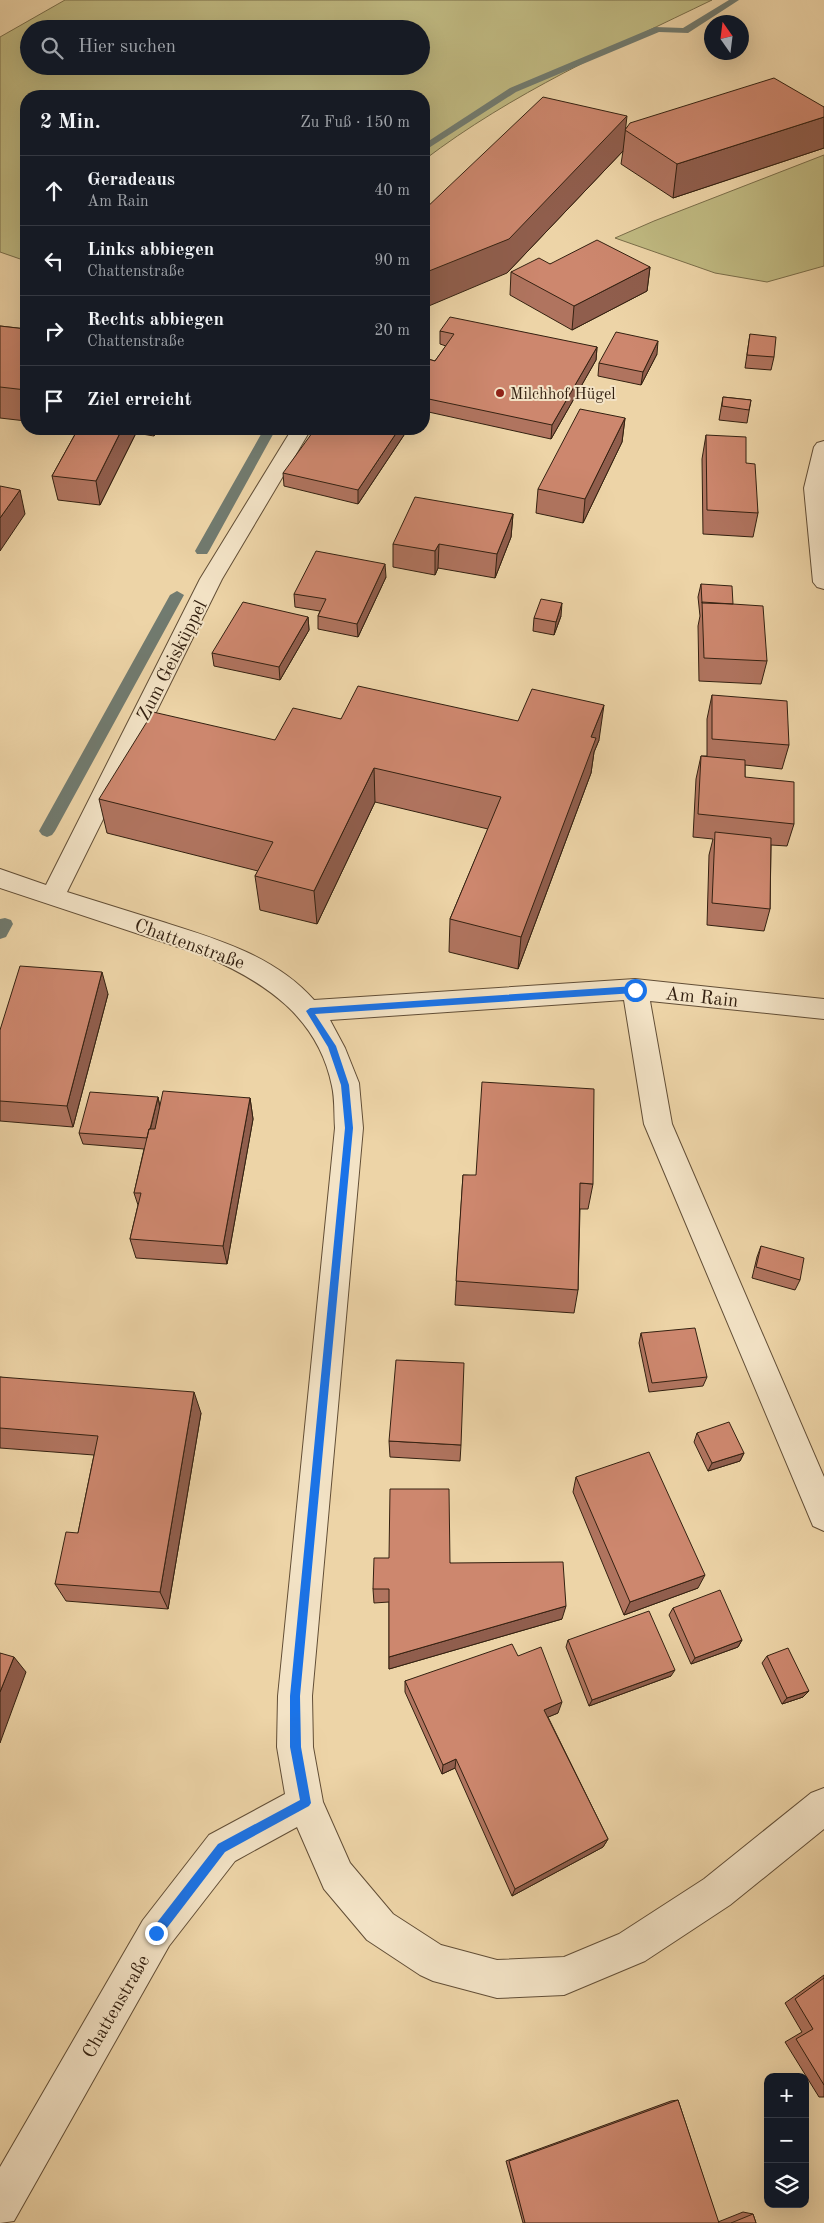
<!DOCTYPE html>
<html lang="de">
<meta charset="utf-8">
<style>
:root{--surface:#171b24;--page:#242831;--text:#f1f3f6;--muted:#9ea1a6;--line:#363941}
body{margin:0;font-family:"Old Standard TT",serif;background:var(--page);color:var(--text)}
.controls{position:absolute;right:15px;bottom:15px;display:grid;overflow:hidden;border-radius:10px;box-shadow:0 5px 20px #0002}
.controls button{width:45px;height:45px;display:grid;place-items:center;padding:0;border:0;border-bottom:1px solid var(--line);background:var(--surface);color:var(--text);font:25px sans-serif}
.compass{position:absolute;left:704px;top:15px;width:45px;height:45px;border-radius:50%;background:var(--surface);box-shadow:0 5px 20px #0002;rotate:346deg}
.stop{position:absolute;width:15px;height:15px;margin:-11px;border:4px solid #1a73e8;border-radius:50%;background:#fff}
.stop.end{background:#1a73e8;border-color:#fff;box-shadow:0 1px 5px #0008}
.list{margin:0;padding:0;list-style:none}
h2{display:flex;justify-content:space-between;align-items:center;height:65px;margin:0;padding:0 20px;font-size:21px}
h2 small{font-size:16px;font-weight:400;color:var(--muted)}
.list li{display:grid;grid-template-columns:32px 1fr auto;gap:15px;align-items:center;box-sizing:border-box;height:70px;padding:0 20px;border-top:1px solid var(--line)}
.list b{display:block;font-size:19px;white-space:nowrap}
.list p{margin:0;font-size:16px;white-space:nowrap;color:var(--muted)}
.list em{font-size:16px;font-style:normal;color:var(--muted)}
.icon{flex:none;width:28px;height:28px;fill:none;stroke:currentColor;stroke-width:2;stroke-linecap:round;stroke-linejoin:round}
.map{position:relative;flex:none;width:824px;height:2223px;overflow:hidden}
.search{position:absolute;background:var(--surface);box-shadow:0 5px 20px #0002;left:20px;top:20px;width:410px;height:55px;display:flex;align-items:center;gap:12px;box-sizing:border-box;padding:0 18px;border-radius:28px;color:var(--muted);font-size:19px}
.panel{position:absolute;background:var(--surface);box-shadow:0 5px 20px #0002;left:20px;top:90px;width:410px;height:345px;border-radius:20px}
.map>svg:first-child{display:block}
.green{fill:#c0ba82;stroke:#7a6e4a;fill-rule:evenodd}
.lines{fill:none;stroke-linecap:round;stroke-linejoin:round}
.stream{fill:#717b70;fill-rule:evenodd}
.minor-casing{stroke:#624e36;stroke-width:2}
.minor{fill:#f3e3c6;fill-rule:evenodd}
.wall{fill:#b0745f;stroke:#342111}
.shaded-wall{fill:#905e4d;stroke:#342111}
.building{fill:#cd876e;stroke:#342111}
.route{fill:#1a73e8}
.poi-dot{fill:#8f2418;stroke:#f3e3c6;stroke-width:2}
.labels{text-anchor:middle;stroke-width:4;stroke-linejoin:round;paint-order:stroke}
.far-poi-label{font-size:16px;fill:#342111;stroke:#f3e3c6;text-anchor:start}
.street-label{font-size:19px;fill:#342111;stroke:#f3e3c6}
</style>
<div class="map">
<svg width="824" height="2223" viewBox="0 0 824 2223">
<rect width="100%" height="100%" fill="#edd4a7"/>
<filter id="stains"><feTurbulence type="fractalNoise" baseFrequency=".004" numOctaves="4"/><feColorMatrix values="0 0 0 0 .2 0 0 0 0 .09 0 0 0 0 .02 0 0 0 .5 -.17"/></filter>
<radialGradient id="worn" r=".72"><stop offset=".6" stop-color="#630" stop-opacity="0"/><stop offset="1" stop-color="#630" stop-opacity=".3"/></radialGradient>
<path class="green" d="M65,0h647c-99,48 -200,93 -288,160v-64h-398v165l-26,-9v-215zM29,29h392v37h-392z
M824,155v111l-57,16 -52,-9 -100,-35 39,-17z"/>
<g class="lines">
<path class="stream" d="M729,0h10l-51,33 -29,-1 -143,60 -92,59v-7l86,-56 145,-61 28,1z
M264,429h12l-67,122 -2,3h-10l-2,-3z
M177,591l7,4 -129,236 -3,4 -5,2 -5,-2 -3,-4 131,-236z
M5,918l6,2 2,4 -7,13 -6,2v-20z"/>
<defs>
<path id="minor" d="M292,429h19l-89,150 -155,313c32,10 64,20 96,30 54,17 112,34 151,78l321,-21 189,20v20l-174,-18 22,123 152,353v54l-11,-5 -169,-402 -20,-124 -294,20 15,28 14,35 4,45 -51,568 1,51 10,55 27,61 43,51 48,31 56,15 67,-3 55,-23 85,-55 107,-86 13,-5v41l-94,76 -85,56 -81,34 -67,3 -64,-17 -13,-6 -53,-35 -43,-51 -27,-62 -62,34 -66,85 -155,275 -14,2v-56l143,-247 66,-85 76,-41 -8,-47 1,-51 57,-568c-1,-14 0,-29 -3,-42 -14,-69 -67,-104 -127,-130l-205,-68v-19l46,16 154,-306z
M824,441v148l-7,-2 -4,-5 -9,-94 10,-41 3,-4z"/>
</defs>
<use href="#minor" class="minor-casing"/>
<use href="#minor" class="minor"/>
</g>
<path class="wall" d="M824,107v41l-151,50 -52,-34 2,-13 -116,122 119,-145z
M550,264l100,3 -3,24 -75,39 -62,-35 1,-23z
M0,326l26,3v92l-26,-3z
M440,331l157,16 -1,13 -45,79 -127,-28v-53l11,3 11,-15 -6,-2z
M750,334l24,23 -3,13 -26,-2z
M657,354l-16,31 -43,-9 1,-13z
M723,397l28,3 -4,23 -28,-3z
M625,418l-3,24 -39,81 -47,-10 2,-24z
M78,429h80l-4,7 -18,-3 -36,72 -42,-5 -6,-24z
M408,429l-50,75 -74,-18 -1,-13z
M706,435l40,28 12,50 -5,24 -50,-3 -1,-75z
M513,514l-2,23 -16,41 -57,-10 -3,7 -42,-8v-23z
M386,577l-28,60 -40,-8v-13l2,-5 -25,-4 -1,-13z
M701,584l32,20 34,57 -6,23 -62,-3 -1,-55 2,-10 -2,-19z
M561,616l-7,19 -21,-4 1,-13z
M308,617l1,13 -29,50 -66,-14 -2,-13z
M712,695l77,50 -7,24 -37,-4v12l49,47 -7,22 -16,-1 -1,64 -6,22 -57,-6 2,-70 4,-16 -20,-2 3,-58 5,-23h6v-37z
M341,719l258,21 -5,12 -3,21 -73,196 -69,-17 1,-33 38,-90 -113,-27 -58,122 -57,-14 -5,-34 3,-5 -151,-38 -8,-34 176,-59z
M108,994l-35,133 -73,-6v-91z
M158,1097l2,10 90,-9 3,21 -26,145 -91,-6 -6,-19 8,-34 -4,-12 10,-44 -61,-5 -4,-11z
M463,1175l130,9 -5,25h-8l-2,81 -4,23 -119,-8z
M761,1246l39,34 -5,10 -43,-12 5,-21z
M641,1333l66,44 -4,9 -54,6 -10,-49z
M0,1377l201,36 -33,196 -102,-8 -11,-17 23,-51 16,-78 -94,-7z
M697,1433l47,20 -4,8 -32,10 -14,-29z
M389,1441l72,4 -1,16 -70,-4z
M576,1477l122,111 -74,27 -51,-123z
M389,1558l61,5 112,56 -173,50v-67l-15,1 -1,-14z
M673,1608l69,32 -4,7 -47,17 -22,-49z
M568,1640l103,36 -82,30 -23,-59z
M518,1656l40,57 -10,4 60,122 -5,8 -91,49 -57,-128 -13,6 -37,-82v-11z
M767,1656l42,35 -6,6 -21,7 -20,-41z
M824,1975v122h-5l-34,-55 17,-10 -17,-29z
M678,2100l40,122 25,-10 10,2 3,9h-233l-17,-62 165,-60z"/>
<path class="shaded-wall" d="M627,116l-4,35 -116,122 -83,35v-35z
M824,117v31l-151,50 4,-34z
M650,267l-3,24 -75,39 2,-24z
M658,341l-1,13 -16,31 2,-13z
M597,347l-1,13 -45,79 1,-14z
M625,418l-3,24 -39,81 2,-24z
M122,429h13l1,4 -36,72 -4,-24z
M153,429h5l-4,7z
M399,429h9l-50,75v-14z
M20,490l5,24 -25,37v-33z
M513,514l-2,23 -16,41 2,-24z
M439,544l-1,24 -3,7v-24z
M385,564l1,13 -28,60 -1,-13z
M562,603l-1,13 -7,19 2,-13z
M308,617l1,13 -29,50 -1,-13z
M604,705l-5,35 -5,12 -3,21 -73,196 3,-32 70,-200z
M374,768l1,34 -58,122 -3,-33z
M102,972l6,22 -35,133 -6,-21z
M158,1097l2,11 -9,42 -3,-11z
M250,1098l3,21 -26,145 -4,-18z
M194,1392l7,21 -33,196 -8,-17z
M744,1453l-4,8 -32,10 4,-8z
M705,1575l-7,13 -74,27 6,-13z
M566,1606l-4,13 -173,50v-12z
M742,1640l-4,7 -47,17 4,-6z
M14,1657l12,15 -26,71v-51z
M675,1670l-4,6 -82,30 3,-6z
M809,1691l-6,6 -21,7 5,-6z
M562,1702l-4,11 -17,7 3,-10z
M456,1759l-1,9 -13,6 1,-9z
M608,1839l-5,8 -91,49 3,-7z"/>
<path class="building" d="M774,78l50,29v10l-147,47 -52,-34 5,-7z
M543,97l84,19 -118,123 -85,34v-63z
M597,240l53,27 -76,39 -63,-34 28,-14 11,6z
M450,317l147,30 -45,78 -128,-27v-40l11,3 19,-27 -14,-3z
M0,326l26,3v61l-26,-3z
M616,332l42,9 -15,31 -44,-9z
M750,334l26,3 -2,20 -27,-2z
M723,397l28,3 -2,10 -27,-4z
M580,409l45,9 -40,81 -47,-10z
M78,429h44l-26,52 -44,-5z
M315,429h84l-41,61 -75,-17z
M706,435l40,2v26l9,1 3,49 -51,-3z
M0,486l20,4 -20,28z
M415,497l98,17 -16,40 -58,-10 -4,7 -42,-7z
M316,551l69,13 -28,60 -39,-8 8,-17 -32,-5z
M701,584l31,2 1,18 -31,-1z
M541,599l21,4 -6,19 -22,-4z
M243,602l65,15 -29,50 -67,-14z
M702,602l61,4 4,55 -63,-3z
M358,686l160,35 14,-32 72,16 -13,32 5,1 -75,199 -71,-18 51,-122 -127,-29 -60,123 -59,-15 18,-34 -174,-43 54,-87 122,28 18,-32 48,11z
M712,695l75,6 2,44 -77,-6z
M701,756l44,4v17l49,5v42l-96,-10z
M715,832l56,6 -1,71 -58,-6z
M20,966l82,6 -35,134 -67,-5v-71z
M482,1082l112,7 -1,95 -13,-1 -2,107 -122,-9 7,-106h13z
M163,1091l87,7 -27,148 -93,-7 11,-46h-7l15,-64h6z
M90,1092l68,5 -8,32h-1l-2,9 -68,-5z
M761,1246l43,12 -4,22 -44,-13z
M695,1328l12,49 -55,6 -11,-50z
M396,1360l68,3 -3,82 -72,-4z
M0,1377l194,15 -34,200 -105,-8 11,-52 12,1 20,-97 -98,-8z
M729,1422l15,31 -32,10 -15,-30z
M649,1452l56,123 -75,27 -54,-125z
M390,1489h59l1,74 113,-1 3,44 -177,51v-68h-16l1,-31h15z
M720,1590l22,50 -47,18 -22,-50z
M649,1611l26,59 -83,30 -24,-60z
M512,1644l6,12 23,-9 21,55 -18,8 64,129 -93,50 -59,-130 -13,6 -38,-84z
M788,1648l21,43 -22,7 -20,-42z
M0,1653l14,4 -14,35z
M824,1978v107l-28,-46 17,-10 -18,-30z
M678,2100l41,123h-194l-16,-62z
M753,2214l3,9h-25z"/>
<path class="route" d="M635,986l4,4 -4,3 -320,21 21,32 13,39 4,43 -53,568 1,51 10,56 -2,3 -84,46 -65,85 -4,2 -4,-2 -2,-4 2,-4 66,-85 82,-44 -10,-53v-51l55,-568 -4,-43 -13,-38 -22,-36 4,-3z"/>
<circle class="poi-dot" cx="500" cy="393" r="5"/>
<g class="labels">
<g class="far-poi-label">
<text x="510" y="399">Milchhof Hügel</text>
</g>
<g class="street-label">
<text transform="translate(171 660) rotate(-63)" y="7">Zum Geisküppel</text>
<text transform="translate(190 943) rotate(20)" y="7">Chattenstraße</text>
<text transform="translate(702 996) rotate(6)" y="7">Am Rain</text>
<text transform="translate(115 2006) rotate(-60)" y="7">Chattenstraße</text>
</g>
</g>
<rect width="100%" height="100%" filter="url(#stains)"/>
<rect width="100%" height="100%" fill="url(#worn)"/>
</svg>
<div class="controls">
<button>+</button>
<button>−</button>
<button><svg class="icon" aria-label="layers" viewBox="0 0 24 24"><path d="M12 4l9 5-9 5-9-5zM3 14l9 5 9-5"/></svg></button>
</div>
<svg class="compass" viewBox="-18 -18 36 36"><path d="M0-13l5 13h-10z" fill="#e53935"/><path d="M0 13l5-13h-10z" fill="#9ea1a6"/></svg>
<div class="stop" style="left:635px;top:990px"></div>
<div class="stop end" style="left:156px;top:1933px"></div>
<div class="search"><svg class="icon" aria-label="search" viewBox="0 0 24 24"><circle cx="10" cy="10" r="6"/><path d="M15 15l6 6"/></svg>Hier suchen</div>
<section class="panel">
<h2>2 Min.<small>Zu Fuß · 150 m</small></h2>
<ul class="list">
<li><svg class="icon" aria-label="ahead" viewBox="0 0 24 24"><path d="M12 20V5M6 11l6-6 6 6"/></svg><div><b>Geradeaus</b><p>Am Rain</p></div><em>40 m</em></li>
<li><svg class="icon" aria-label="left" viewBox="0 0 24 24"><path d="M17 20v-9H6M10 6l-5 5 5 5"/></svg><div><b>Links abbiegen</b><p>Chattenstraße</p></div><em>90 m</em></li>
<li><svg class="icon" aria-label="right" viewBox="0 0 24 24"><path d="M7 20v-9h11M14 6l5 5-5 5"/></svg><div><b>Rechts abbiegen</b><p>Chattenstraße</p></div><em>20 m</em></li>
<li><svg class="icon" aria-label="arrive" viewBox="0 0 24 24"><path d="M6 21V4h12l-3 4 3 4H6"/></svg><div><b>Ziel erreicht</b></div></li>
</ul>
</section>
</div>
